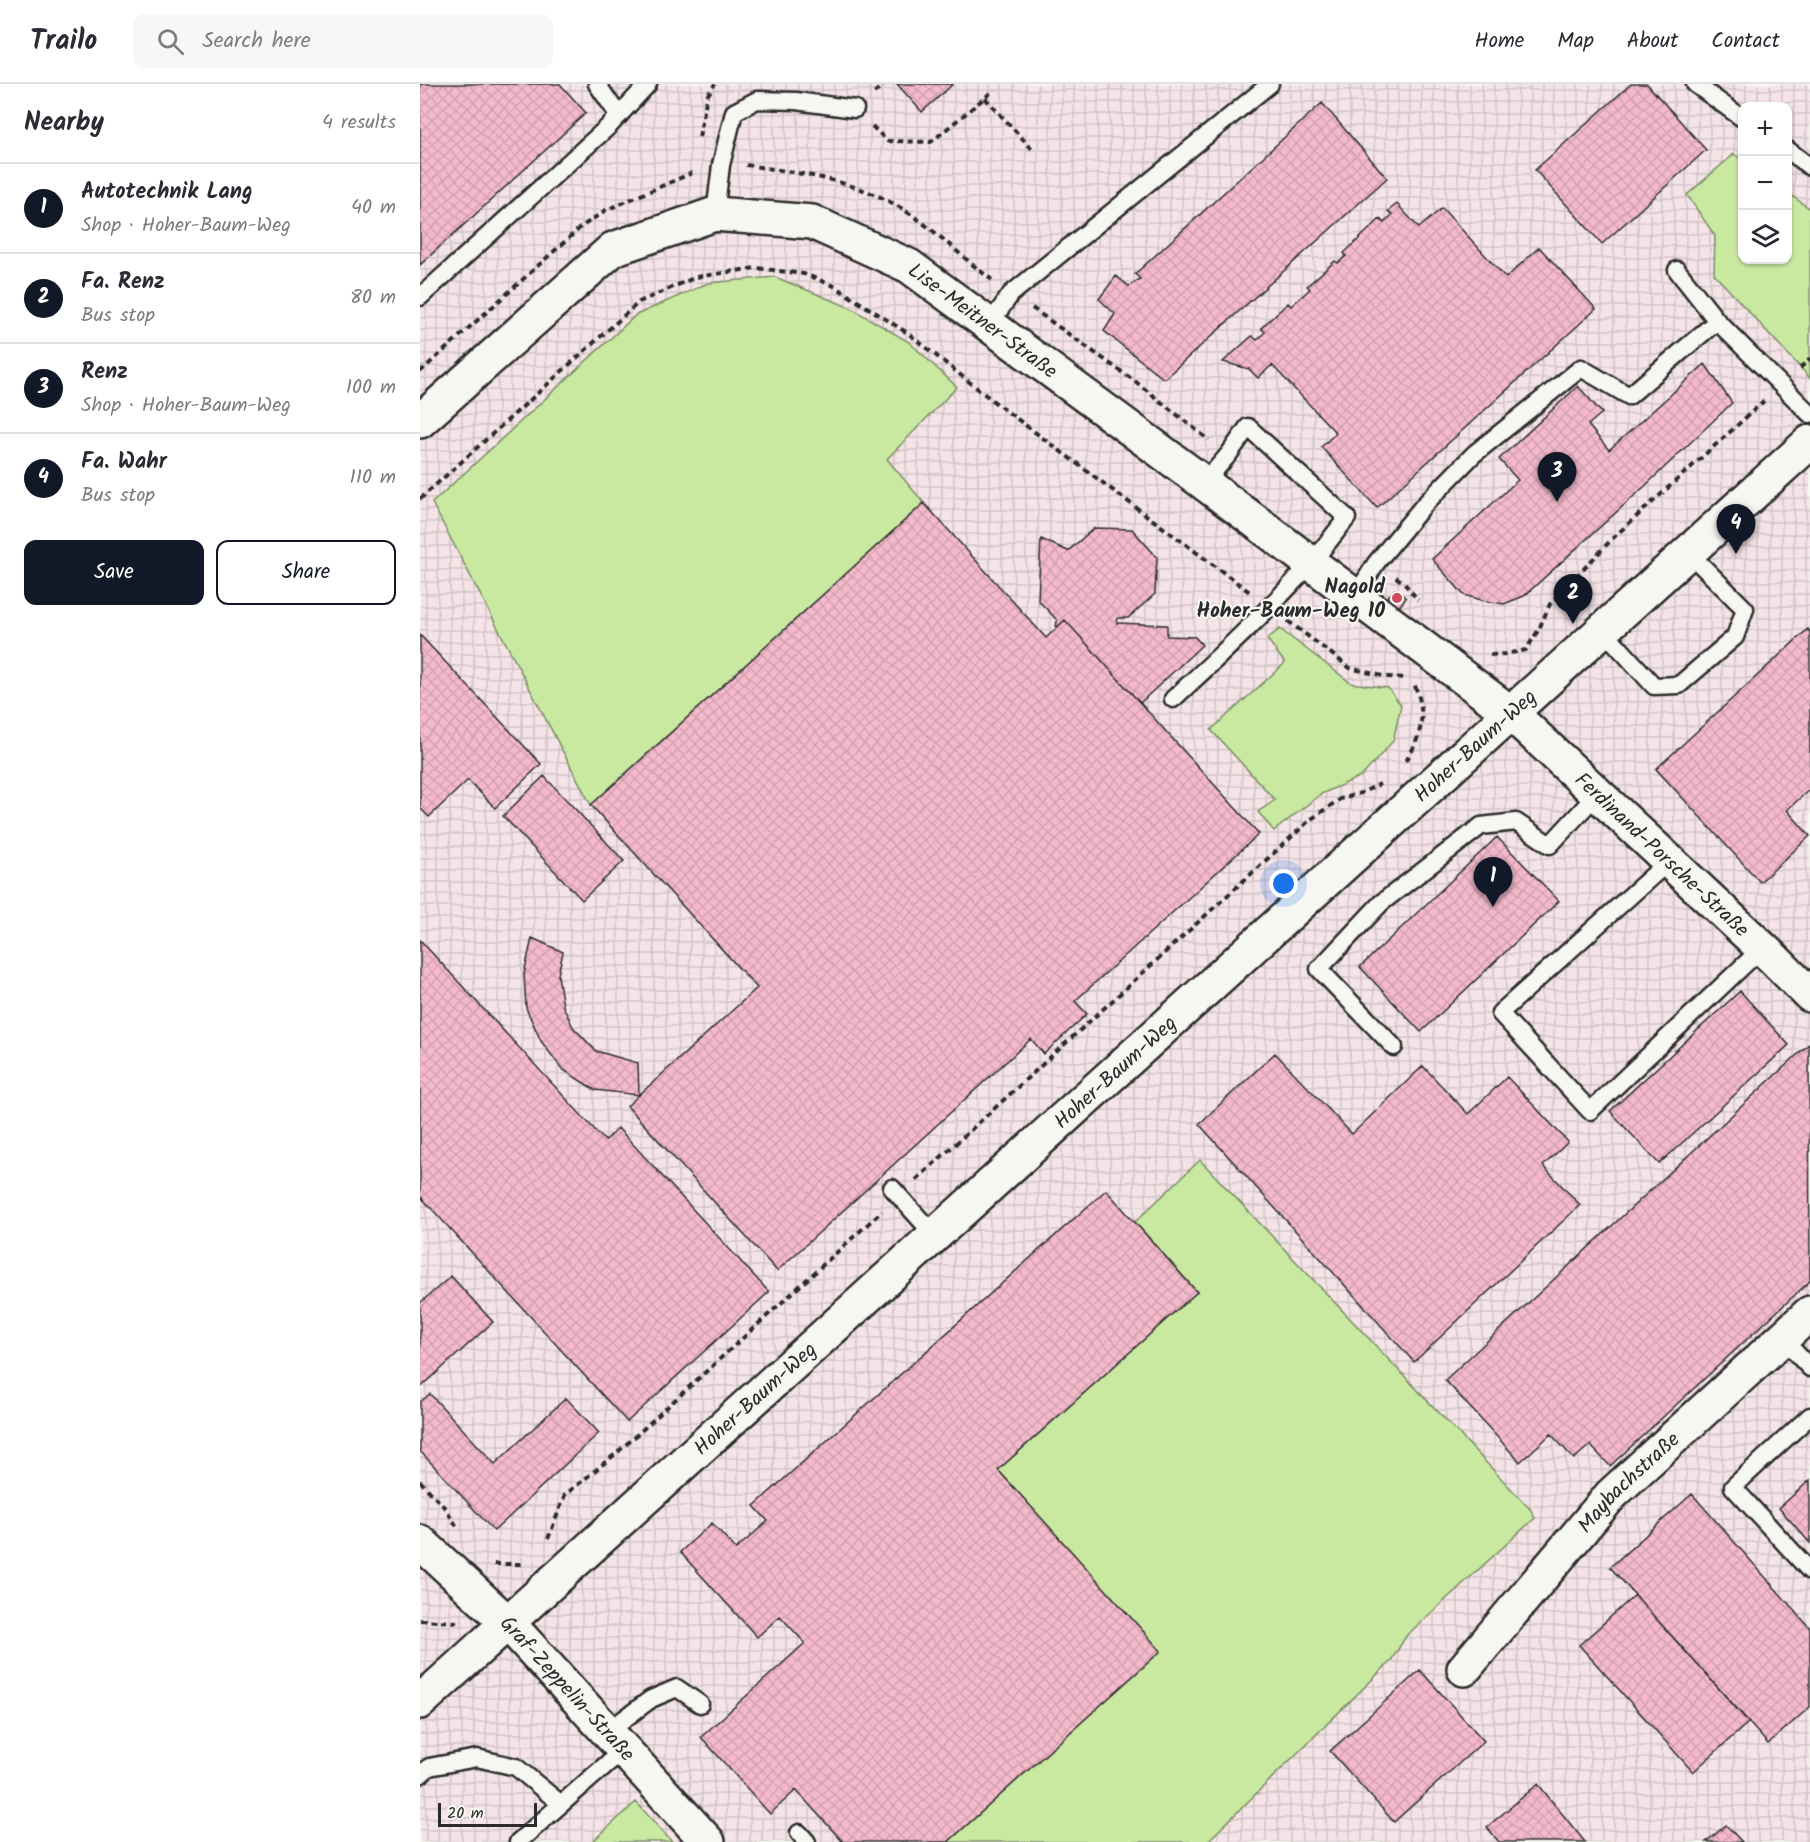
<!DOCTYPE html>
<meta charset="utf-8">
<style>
:root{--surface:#fff;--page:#f7f7f7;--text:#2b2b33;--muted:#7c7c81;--line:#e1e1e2;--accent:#111827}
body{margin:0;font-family:Kalam,sans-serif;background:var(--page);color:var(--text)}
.controls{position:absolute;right:18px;top:18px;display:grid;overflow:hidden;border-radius:12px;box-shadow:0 2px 4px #0004}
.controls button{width:54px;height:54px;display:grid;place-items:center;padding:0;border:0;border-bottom:2px solid var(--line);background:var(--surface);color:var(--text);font:30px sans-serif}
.scale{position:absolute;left:18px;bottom:15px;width:99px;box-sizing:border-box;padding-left:6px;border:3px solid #2b2b2b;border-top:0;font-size:16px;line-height:21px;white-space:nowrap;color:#2b2b2b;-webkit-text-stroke:4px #f6f6f2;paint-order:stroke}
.you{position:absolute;left:864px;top:800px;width:21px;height:21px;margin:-15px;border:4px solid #fff;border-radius:50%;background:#1a73e8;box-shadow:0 0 0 9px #1a73e833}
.badge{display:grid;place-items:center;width:39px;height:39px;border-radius:50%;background:var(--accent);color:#fff;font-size:20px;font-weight:700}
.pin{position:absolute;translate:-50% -50px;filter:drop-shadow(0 2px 3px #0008)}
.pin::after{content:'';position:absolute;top:32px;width:21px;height:18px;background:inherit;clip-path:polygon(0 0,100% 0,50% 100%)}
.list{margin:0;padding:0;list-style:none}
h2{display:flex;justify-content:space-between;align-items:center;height:78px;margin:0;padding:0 24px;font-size:26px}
h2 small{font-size:20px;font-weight:400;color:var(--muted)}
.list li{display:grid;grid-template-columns:39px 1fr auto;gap:18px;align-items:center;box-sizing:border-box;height:90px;padding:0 24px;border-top:2px solid var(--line)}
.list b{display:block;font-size:22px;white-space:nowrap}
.list p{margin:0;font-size:20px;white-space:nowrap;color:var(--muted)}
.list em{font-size:20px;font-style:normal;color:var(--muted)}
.actions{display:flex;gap:12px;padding:18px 24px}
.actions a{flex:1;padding:14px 0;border:2px solid var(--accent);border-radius:12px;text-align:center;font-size:21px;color:var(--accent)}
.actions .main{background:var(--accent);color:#fff}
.icon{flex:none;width:33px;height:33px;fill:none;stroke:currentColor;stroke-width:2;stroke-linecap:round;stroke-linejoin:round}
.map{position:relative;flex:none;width:1390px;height:1758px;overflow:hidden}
header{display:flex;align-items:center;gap:36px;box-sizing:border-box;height:84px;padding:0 30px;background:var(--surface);border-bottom:2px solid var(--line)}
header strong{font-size:28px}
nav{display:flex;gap:33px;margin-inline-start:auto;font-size:21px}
.search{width:420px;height:54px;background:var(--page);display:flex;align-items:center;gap:15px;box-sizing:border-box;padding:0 21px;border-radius:12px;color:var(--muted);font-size:22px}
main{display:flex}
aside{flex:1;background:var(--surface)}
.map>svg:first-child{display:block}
.industrial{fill:url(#industrial-grid);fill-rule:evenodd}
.green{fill:#c9e9a1;stroke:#7a8a66;stroke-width:1.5}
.building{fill:url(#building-cross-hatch);stroke:#2b2b2b;stroke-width:1.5}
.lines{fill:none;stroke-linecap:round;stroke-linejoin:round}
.lane-casing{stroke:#2b2b2b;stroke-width:21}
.street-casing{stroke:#2b2b2b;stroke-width:38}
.path{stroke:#2b2b2b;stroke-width:4;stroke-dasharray:6 4.5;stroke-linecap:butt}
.lane{stroke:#f6f6f2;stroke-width:16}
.street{stroke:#f6f6f2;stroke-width:33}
.poi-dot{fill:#d1495b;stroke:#f6f6f2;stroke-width:2}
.labels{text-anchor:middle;stroke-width:4.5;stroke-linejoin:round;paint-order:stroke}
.street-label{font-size:21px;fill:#2b2b2b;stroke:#f6f6f2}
.poi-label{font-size:21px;font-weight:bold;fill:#2b2b2b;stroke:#f6f6f2;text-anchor:end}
</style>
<header>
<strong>Trailo</strong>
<div class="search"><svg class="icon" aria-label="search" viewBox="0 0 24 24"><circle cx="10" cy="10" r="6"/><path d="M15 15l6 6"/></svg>Search here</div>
<nav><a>Home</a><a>Map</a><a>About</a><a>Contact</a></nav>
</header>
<main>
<aside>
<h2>Nearby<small>4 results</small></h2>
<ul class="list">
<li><span class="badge">1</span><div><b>Autotechnik Lang</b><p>Shop · Hoher-Baum-Weg</p></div><em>40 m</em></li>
<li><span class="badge">2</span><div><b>Fa. Renz</b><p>Bus stop</p></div><em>80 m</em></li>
<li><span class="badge">3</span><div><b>Renz</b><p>Shop · Hoher-Baum-Weg</p></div><em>100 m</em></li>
<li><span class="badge">4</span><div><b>Fa. Wahr</b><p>Bus stop</p></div><em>110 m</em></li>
</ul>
<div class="actions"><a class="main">Save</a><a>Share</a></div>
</aside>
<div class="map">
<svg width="1390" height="1758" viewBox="0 0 1390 1758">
<defs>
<pattern id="industrial-grid" width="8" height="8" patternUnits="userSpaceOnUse" patternTransform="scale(1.5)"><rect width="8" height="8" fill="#f5e4e7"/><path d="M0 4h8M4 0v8" fill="none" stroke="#d2c4c6"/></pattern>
<pattern id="building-cross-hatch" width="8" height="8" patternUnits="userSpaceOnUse" patternTransform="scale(1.5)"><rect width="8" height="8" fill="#f4bacc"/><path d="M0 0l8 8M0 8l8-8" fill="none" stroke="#d1a0af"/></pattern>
</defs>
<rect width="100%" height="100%" fill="#f6f6f2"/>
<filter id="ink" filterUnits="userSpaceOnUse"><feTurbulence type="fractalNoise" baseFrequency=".0167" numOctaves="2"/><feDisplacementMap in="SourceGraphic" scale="12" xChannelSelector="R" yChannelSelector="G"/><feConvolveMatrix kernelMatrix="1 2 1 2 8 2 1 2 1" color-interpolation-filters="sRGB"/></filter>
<g filter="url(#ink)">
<path class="industrial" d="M0,0h1390v1758h-603l184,-181 15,-25 129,-118 -5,-8 -330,-350 -3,132 -36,359 -213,191h-276l-36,-40 -44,40h-172zM1322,22h46v154h-46zM288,199l179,176 17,18 20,26 -333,301 -159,-301 204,-188z"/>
<path class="green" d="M1314,70l8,6v100h46v-67l22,16v169l-96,-104 1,-38 -28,-41z
M355,193l76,31 58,34 48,45 -70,72 37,44 -333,302 -159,-302 204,-188 72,-32z
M860,545l71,54 37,5 13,17 -8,36 -31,35 -41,18 -47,37 -16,-19 17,-12 -64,-70 74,-67 -18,-24z
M780,1076l331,350 4,8 -129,118 -15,25 -184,181h-259l212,-191 -162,-181 199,-178 -62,-70z
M216,1718l36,40h-80z"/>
<path class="building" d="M0,0h140l26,29 -166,152z
M477,0h56l-31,28z
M1211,0h16l59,66 -104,94 -67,-74z
M902,19l65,75 -223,201 -60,-48 11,-17 -16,-15 17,-23 13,10 11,-7 -5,-5z
M977,120l22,24 23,-20 64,70 33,-31 57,62 -219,199 -56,-61 15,-14 -64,-68 -14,13 -9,-9 -26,-7 29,-26 5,4 8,-8 -4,-4 27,-25 3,3 19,-17 -3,-3 28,-25 3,2 8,-7 -2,-3 36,-34 4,4 8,-8 -4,-4z
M1285,280l27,39 -88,84 -120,109 -20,8 -19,-3 -21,-6 -32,-36 86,-79 -19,-21 79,-73 24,27 -14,12 21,25z
M504,419l122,135 19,-18 194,214 -184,167 12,13 -43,40 -13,-15 -254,232 -150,-165 130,-118 -166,-183z
M674,444l38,1 25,28 -2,37 -27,24h-10l-1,5 50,2v11l28,1 7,8 -62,58 -75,-83 -9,8 1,-8 -19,-20 3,-61 27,12z
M975,505l11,9 -7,9 -12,-9z
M1388,545l2,3v157l-23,21 23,26 -50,46 -104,-113z
M0,551l121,129 -46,44 -27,-28 -39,37 -9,-9z
M124,692l80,85 -42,39 -79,-84z
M1077,753l62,64 -138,131 -61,-65z
M112,854l31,14 -5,23 5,31 10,21 23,24 42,12 1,32 -44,-5 -33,-21 -21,-28 -15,-33 -2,-34z
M0,856l185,201 13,-13 151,164 -142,130 -207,-226z
M1320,907l49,54 -130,119 -49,-53z
M1389,960l1,237 -200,185 -20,-21 -16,14 -23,-25 -31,28 -75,-82z
M855,969l77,81 71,-68 45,48 39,-37 61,65 -25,24 37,39 -166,157 -215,-238z
M686,1106l91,102 -199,178 163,181 -213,191h-105l-47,-52 -26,24 -69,-77 104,-94 -25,-27 -23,21 -77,-85 32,-29 24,26 32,-28 -14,-15z
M31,1192l42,46 -73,66v-85z
M10,1310l65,70 71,-66 33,35 -105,98 -74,-80v-49z
M1390,1396v63l-31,-35z
M1272,1410l118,134v79l-42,37 -158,-177z
M1215,1511l114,127 -56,50 -114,-127z
M1000,1586l64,71 -90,81 -64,-71z
M1118,1700l47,58h-86l-12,-15z
M1306,1741l16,17h-36z"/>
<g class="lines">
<defs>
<path id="lane" d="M177,0l22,32
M1275,0l47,34
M1368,66l22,17
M295,130l6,-49 13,-53 23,-12 39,1 59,8
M1257,186l40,51 93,93
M0,213l189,-171 39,-42
M569,241l22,-31 259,-210
M935,513l21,-34 48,-58 50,-51 107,-86 48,28 88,-75
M1184,547l50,55 25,-1 56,-48 10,-28 -56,-56
M753,615c47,-43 94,-87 137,-135 13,-15 25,-31 37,-46l-99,-91 -19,27 -25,29
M1249,777l-169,152 90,98 172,-163
M974,963l-75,-78 62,-66 100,-77 35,-4 34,23 47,-51
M472,1104l43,48
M1363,1255l27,29
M1390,1332l-77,71 77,84
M188,1647l43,-32 26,-11 23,16
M0,1691l9,-8 48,-9 39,9 45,37
M379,1749l8,9
M98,1758l106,-93"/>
<g id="street">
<path id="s1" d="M0,337l193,-172 102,-35 97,8 97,44 295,217 308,231 262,245 36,36"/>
<path id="s2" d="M0,1458l89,82 199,218"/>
<path id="s3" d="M1044,1585l147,-174 199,-182"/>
<path id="s4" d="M0,1618l1390,-1260"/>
</g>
</defs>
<use href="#lane" class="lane-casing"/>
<use href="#street" class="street-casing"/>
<path class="path" d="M454,9l9,-8
M565,14l48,52
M452,42l15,15 44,1 63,-52
M279,53l8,-41 8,-12
M326,81c53,8 109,15 155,43 33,20 60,49 91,72
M612,224l104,74 73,58
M1380,284l10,-10
M0,288l161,-145 25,-17 86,-37
M0,415l219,-197 57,-25 60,-9 48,6 30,12 75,48 88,70 254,189
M976,493l8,6 14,17
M868,537l62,47 37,9 20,1
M1070,571l16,-1 20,-4 13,-21 11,-25 65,-68 149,-135
M986,677c16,-25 21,-49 8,-77
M496,1096l394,-360 30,-21 21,-6 19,-9
M0,1397l26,28 13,21
M128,1455l17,-44 54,-44 263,-240
M74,1480h28
M0,1536l37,2"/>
<use href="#lane" class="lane"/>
<use href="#street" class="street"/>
</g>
</g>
<circle class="poi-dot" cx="977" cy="514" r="6"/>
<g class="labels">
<g class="street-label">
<text dy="7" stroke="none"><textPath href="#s1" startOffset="662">Lise-Meitner-Straße</textPath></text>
<text dy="7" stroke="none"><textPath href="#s4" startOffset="1424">Hoher-Baum-Weg</textPath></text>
<text dy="7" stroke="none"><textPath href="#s1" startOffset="1527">Ferdinand-Porsche-Straße</textPath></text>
<text dy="7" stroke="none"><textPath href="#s4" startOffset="938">Hoher-Baum-Weg</textPath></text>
<text dy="7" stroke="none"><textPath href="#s4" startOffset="452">Hoher-Baum-Weg</textPath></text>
<text dy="7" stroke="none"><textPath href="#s3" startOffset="249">Maybachstraße</textPath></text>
<text dy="7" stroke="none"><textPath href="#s2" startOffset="208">Graf-Zeppelin-Straße</textPath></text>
</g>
<g class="poi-label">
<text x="965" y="509">Nagold<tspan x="965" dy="24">Hoher-Baum-Weg 10</tspan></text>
</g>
</g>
</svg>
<div class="controls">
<button>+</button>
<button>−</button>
<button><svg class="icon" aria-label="layers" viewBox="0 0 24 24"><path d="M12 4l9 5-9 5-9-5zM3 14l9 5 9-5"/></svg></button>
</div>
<div class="scale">20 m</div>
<div class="you"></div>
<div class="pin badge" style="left:1073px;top:823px">1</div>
<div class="pin badge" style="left:1153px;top:540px">2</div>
<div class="pin badge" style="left:1137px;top:418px">3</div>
<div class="pin badge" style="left:1316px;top:470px">4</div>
</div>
</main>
